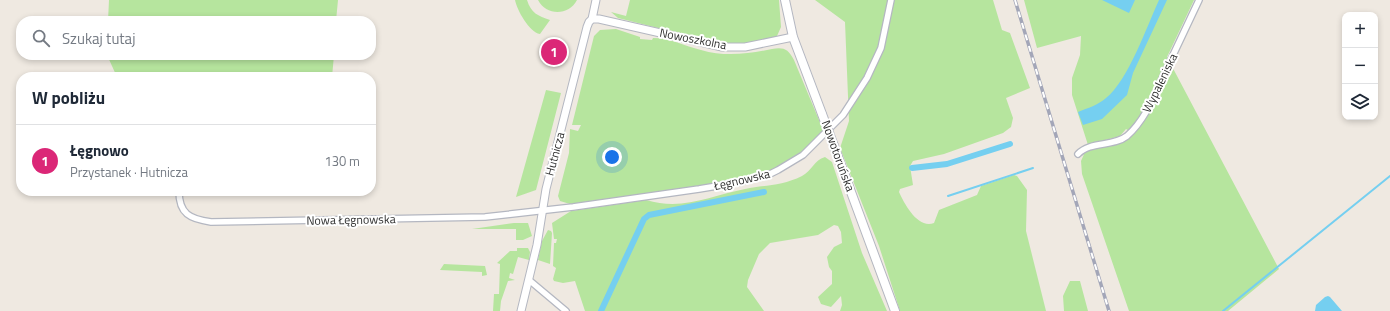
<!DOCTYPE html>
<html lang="pl">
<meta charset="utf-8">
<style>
:root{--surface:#fff;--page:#f2f2f3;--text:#1f2937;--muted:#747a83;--line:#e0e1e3;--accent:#db2777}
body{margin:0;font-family:"Titillium Web",sans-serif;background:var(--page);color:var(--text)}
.controls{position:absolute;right:12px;top:12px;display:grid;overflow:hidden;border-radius:8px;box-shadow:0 2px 6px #0003}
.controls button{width:36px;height:36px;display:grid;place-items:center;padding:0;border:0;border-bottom:1px solid var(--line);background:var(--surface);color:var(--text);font:20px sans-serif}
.you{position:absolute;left:612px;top:157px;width:14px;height:14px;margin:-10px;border:3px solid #fff;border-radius:50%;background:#1a73e8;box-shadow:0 0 0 6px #1a73e833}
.badge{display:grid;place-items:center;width:26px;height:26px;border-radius:50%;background:var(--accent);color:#fff;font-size:13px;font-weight:700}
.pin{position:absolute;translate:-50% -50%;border:2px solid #fff;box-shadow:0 1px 4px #0006}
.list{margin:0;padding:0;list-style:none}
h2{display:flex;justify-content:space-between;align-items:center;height:52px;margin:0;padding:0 16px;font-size:17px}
h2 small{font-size:13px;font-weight:400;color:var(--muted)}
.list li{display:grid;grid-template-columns:26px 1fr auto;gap:12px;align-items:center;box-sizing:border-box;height:72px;padding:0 16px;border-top:1px solid var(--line)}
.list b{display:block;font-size:15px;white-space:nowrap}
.list p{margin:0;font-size:13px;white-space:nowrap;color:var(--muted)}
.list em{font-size:13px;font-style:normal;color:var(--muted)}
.icon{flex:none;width:22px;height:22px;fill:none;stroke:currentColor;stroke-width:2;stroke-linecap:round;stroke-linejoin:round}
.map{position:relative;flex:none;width:1390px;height:311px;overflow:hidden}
.search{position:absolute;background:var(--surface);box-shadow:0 2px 6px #0003;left:16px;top:16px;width:360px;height:44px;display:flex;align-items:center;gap:10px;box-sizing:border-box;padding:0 14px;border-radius:16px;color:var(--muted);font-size:15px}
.panel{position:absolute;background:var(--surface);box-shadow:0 2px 6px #0003;left:16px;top:72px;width:360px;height:124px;border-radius:16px}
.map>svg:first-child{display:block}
.green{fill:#b6e59e}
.water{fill:#75cff0}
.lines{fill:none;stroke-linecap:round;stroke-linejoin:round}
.stream{stroke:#75cff0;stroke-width:2}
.canal{stroke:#75cff0;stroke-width:6}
.minor-casing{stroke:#b4b7c1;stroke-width:8}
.tertiary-casing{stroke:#b4b7c1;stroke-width:9}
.secondary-casing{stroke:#b4b7c1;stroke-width:10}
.minor{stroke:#fff;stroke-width:5.5}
.tertiary{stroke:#fff;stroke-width:7}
.secondary{stroke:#fff;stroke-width:8}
.rail-casing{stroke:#a3a6b8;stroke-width:3.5}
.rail{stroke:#fff;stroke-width:2;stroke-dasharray:6;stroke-linecap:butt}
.secondary-bridge-casing{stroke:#b4b7c1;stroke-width:10;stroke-linecap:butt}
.secondary-bridge{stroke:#fff;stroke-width:8}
.labels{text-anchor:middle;stroke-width:4;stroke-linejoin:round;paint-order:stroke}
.street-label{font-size:12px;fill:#2e2e2e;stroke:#fff}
</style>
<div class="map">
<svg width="1390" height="311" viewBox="0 0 1390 311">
<rect width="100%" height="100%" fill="#efe9e1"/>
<path class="green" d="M109,0h229l-2,21h-228z
M515,0h12c4,13 11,16 23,20l-10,14c-11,-2 -23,-24 -25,-34z
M538,0h39c-8,16 -31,16 -39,0z
M630,0h149l2,27 -4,9c-19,8 -39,8 -59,7l-100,-25 -7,-6 15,4z
M815,0h178l9,30 8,3 20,55 -24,10 7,20 -2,9 -8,6 -59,21 -31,7 -3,5 3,19 -13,4 -1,3c6,13 19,37 35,31l5,-13 38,-15 4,-9 33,-11 3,1 10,14 -1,41 20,80h-146l-21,-65 -39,-98 9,-27 -4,-99z
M1024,0h170l-27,57 112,212 -51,42h-99l-47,-137 -1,-13 4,-9c17,-7 35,-5 48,-19l-7,-4 -6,7 -32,9 -16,-50v-17l8,-23 1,-19 -44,12z
M616,29l24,8v2l12,1 1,-2c18,0 31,8 48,12 24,7 47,4 71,-1 12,-2 16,0 22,11l30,72c-12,10 -22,21 -35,30 -34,21 -80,24 -119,29 -33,4 -67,8 -100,13l-10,-3 -2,-5 11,-43 1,-24 8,2 3,-6h-9l22,-89 6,-6z
M107,55h227l-2,22h-215z
M546,90l15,3 -25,97 -20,7z
M825,157l7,5 30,91 25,58h-47l2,-6 -1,-9 -10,11 -10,-3 -3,-7 14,-13v-13l-3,-4 -2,-10 7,-10 8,-4 -1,-11 -3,-6 -4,-1 -16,10 -48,8 -11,11 -11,26 -1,7 17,24h-179l-10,-30 -12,2 -9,-2 -1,-2 3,-11 -3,-2 1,-23h2l1,-4h-3l-2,-16 19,-12 75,-11c37,11 63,-4 99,-11 20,-4 37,-3 57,-13 10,-5 12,-16 23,-19z
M514,223h14l4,13 -9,4h-7v-11h-44z
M548,230l3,1 1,2 -2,31 -12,-4 4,-19z
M517,248h11l2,4 -1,8 -11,-3 -5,17 -3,-1 -1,5 6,2 -7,1 -7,20 -1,10h-7l1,-17h5l1,-30 -3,-1 13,-12h7z
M444,264l41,2 2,9 -5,1v-4l-42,-2z
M1070,281h10l8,30h-24l-1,-15z"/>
<path class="water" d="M1102,0h33l-6,13z
M1159,0h8l-34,73 -6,22 -25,24 -19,6 -5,-13c10,-4 20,-7 28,-14 22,-17 41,-72 53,-98z
M1328,296l2,1 12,14h-27l1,-6 9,-8z"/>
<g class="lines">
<path class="stream" d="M948,196l85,-28
M1223,311l167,-135"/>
<path class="canal" d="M912,168l35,-4 63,-20
M601,311l43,-92 5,-4 115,-23"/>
<defs>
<path id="minor" d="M1078,154c12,-13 35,-7 49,-18 20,-18 28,-43 39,-66 11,-23 22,-47 33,-70
M179,191c0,23 11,28 32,31l274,-5 88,-10 126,-18 36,-6 31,-7 12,-6 25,-15 40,-40 24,-37 14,-30 10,-48
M529,280l37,31"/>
<path id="tertiary" d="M592,19h7l123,28h23l48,-10
M521,311l16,-66 9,-56 41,-162 2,-5 3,-3 4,-19"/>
<path id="secondary" d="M785,0l8,37 29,77
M834,146l61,165"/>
</defs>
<use href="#minor" class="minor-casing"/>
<use href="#tertiary" class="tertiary-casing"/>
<use href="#secondary" class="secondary-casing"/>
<use href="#minor" class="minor"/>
<use href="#tertiary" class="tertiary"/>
<use href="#secondary" class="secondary"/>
<defs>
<path id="rail" d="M1015,0l94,311"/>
</defs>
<use href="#rail" class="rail-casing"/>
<use href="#rail" class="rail"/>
<defs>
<path id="secondary-bridge" d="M822,114l12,32"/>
</defs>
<use href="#secondary-bridge" class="secondary-bridge-casing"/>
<use href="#secondary-bridge" class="secondary-bridge"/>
</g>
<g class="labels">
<g class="street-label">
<text transform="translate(693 39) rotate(11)" y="4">Nowoszkolna</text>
<text transform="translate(1160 83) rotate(-64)" y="4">Wypaleniska</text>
<text transform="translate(555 154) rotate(-75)" y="4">Hutnicza</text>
<text transform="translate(838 156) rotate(70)" y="4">Nowotoruńska</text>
<text transform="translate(742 180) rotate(-13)" y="4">Łęgnowska</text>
<text transform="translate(351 220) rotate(-1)" y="4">Nowa Łęgnowska</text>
</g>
</g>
</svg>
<div class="controls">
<button>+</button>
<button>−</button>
<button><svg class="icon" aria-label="layers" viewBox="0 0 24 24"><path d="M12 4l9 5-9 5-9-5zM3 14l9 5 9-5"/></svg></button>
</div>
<div class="you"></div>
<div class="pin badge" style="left:554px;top:52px">1</div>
<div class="search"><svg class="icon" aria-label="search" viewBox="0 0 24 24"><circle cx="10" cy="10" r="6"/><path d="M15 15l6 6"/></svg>Szukaj tutaj</div>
<section class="panel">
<h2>W pobliżu<small></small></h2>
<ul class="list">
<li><span class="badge">1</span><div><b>Łęgnowo</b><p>Przystanek · Hutnicza</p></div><em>130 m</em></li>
</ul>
</section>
</div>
